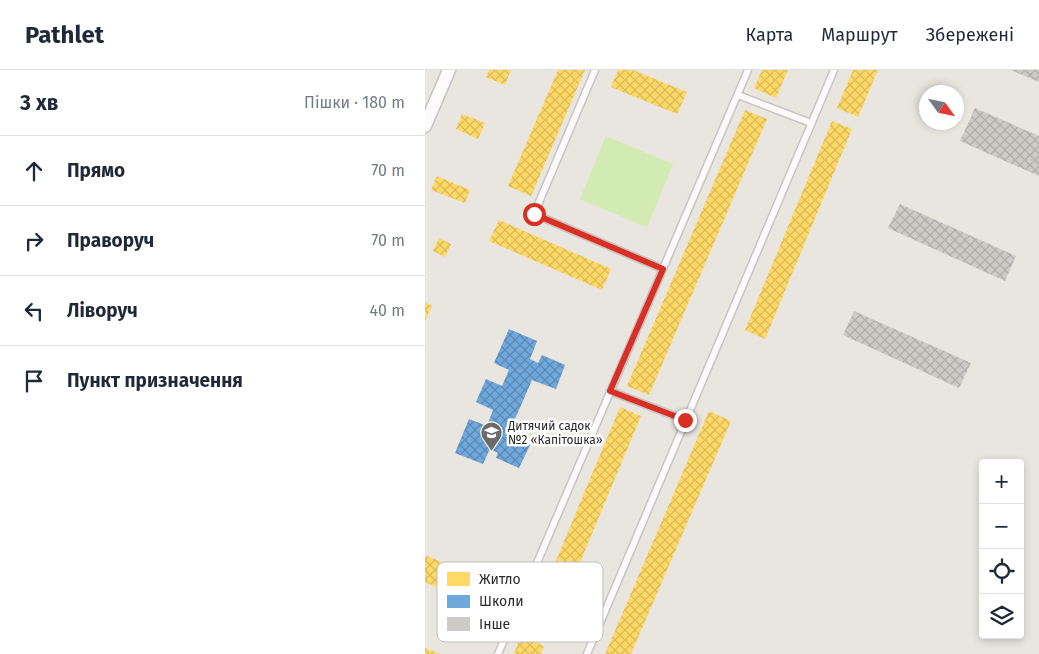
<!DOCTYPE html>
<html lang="uk">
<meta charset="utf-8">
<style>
:root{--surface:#fff;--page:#f6f6f7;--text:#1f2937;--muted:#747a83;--line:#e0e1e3}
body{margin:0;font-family:"Fira Sans",sans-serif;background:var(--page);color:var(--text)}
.controls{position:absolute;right:15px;bottom:15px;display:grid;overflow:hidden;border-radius:5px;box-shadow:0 2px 8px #0003}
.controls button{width:45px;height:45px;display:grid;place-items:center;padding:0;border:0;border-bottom:1px solid var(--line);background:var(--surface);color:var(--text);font:25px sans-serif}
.compass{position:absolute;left:494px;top:15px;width:45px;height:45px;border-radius:50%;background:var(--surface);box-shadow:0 2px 8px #0003;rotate:123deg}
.stop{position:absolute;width:15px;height:15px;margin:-11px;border:4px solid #d93025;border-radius:50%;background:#fff}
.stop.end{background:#d93025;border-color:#fff;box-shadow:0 1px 5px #0008}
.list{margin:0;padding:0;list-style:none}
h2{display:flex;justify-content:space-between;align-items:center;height:65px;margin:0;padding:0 20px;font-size:21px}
h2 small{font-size:16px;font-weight:400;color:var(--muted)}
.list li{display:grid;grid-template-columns:32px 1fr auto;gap:15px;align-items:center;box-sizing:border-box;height:70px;padding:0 20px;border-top:1px solid var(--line)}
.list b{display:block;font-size:19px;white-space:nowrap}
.list em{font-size:16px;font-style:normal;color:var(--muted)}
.icon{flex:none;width:28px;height:28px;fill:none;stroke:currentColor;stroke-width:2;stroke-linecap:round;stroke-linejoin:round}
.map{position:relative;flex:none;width:614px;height:584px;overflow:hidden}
header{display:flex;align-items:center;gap:30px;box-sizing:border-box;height:70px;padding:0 25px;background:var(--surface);border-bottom:1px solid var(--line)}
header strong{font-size:24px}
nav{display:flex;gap:28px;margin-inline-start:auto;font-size:18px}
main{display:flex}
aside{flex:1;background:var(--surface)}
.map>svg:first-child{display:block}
.pitch{fill:#d2ebb2}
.homes{fill:url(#homes-cross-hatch)}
.schools{fill:url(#schools-cross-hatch)}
.building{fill:url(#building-cross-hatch)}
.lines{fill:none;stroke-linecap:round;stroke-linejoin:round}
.lane-casing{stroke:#c6c4c5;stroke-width:9}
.street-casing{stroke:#c6c4c5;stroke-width:15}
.lane{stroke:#fcfbfa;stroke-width:6}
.street{stroke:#fcfbfa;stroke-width:12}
.route{stroke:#d93025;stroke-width:6}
.labels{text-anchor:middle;stroke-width:5;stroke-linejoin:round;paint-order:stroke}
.poi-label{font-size:12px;fill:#2a2a2a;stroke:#fff;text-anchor:start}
.key{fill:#fff;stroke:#bfbfbf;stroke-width:1}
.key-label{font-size:14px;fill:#2a2a2a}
</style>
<header>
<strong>Pathlet</strong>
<nav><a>Карта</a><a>Маршрут</a><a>Збережені</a></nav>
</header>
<main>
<aside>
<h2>3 хв<small>Пішки · 180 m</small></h2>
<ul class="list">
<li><svg class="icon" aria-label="ahead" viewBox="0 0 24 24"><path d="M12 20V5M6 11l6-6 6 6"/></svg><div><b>Прямо</b></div><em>70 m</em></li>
<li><svg class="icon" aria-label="right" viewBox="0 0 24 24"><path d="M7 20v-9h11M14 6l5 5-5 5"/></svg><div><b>Праворуч</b></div><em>70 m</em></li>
<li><svg class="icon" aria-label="left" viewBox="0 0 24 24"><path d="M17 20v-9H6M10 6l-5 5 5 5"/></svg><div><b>Ліворуч</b></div><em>40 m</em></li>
<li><svg class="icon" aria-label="arrive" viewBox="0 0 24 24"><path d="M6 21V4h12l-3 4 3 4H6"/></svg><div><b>Пункт призначення</b></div></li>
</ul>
</aside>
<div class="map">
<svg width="614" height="584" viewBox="0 0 614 584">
<defs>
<pattern id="homes-cross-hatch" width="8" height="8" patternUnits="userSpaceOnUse" patternTransform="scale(1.25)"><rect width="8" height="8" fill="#ffd966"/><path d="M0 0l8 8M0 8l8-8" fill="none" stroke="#dbba59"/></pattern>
<pattern id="schools-cross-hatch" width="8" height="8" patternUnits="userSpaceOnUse" patternTransform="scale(1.25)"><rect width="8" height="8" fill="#6fa8dc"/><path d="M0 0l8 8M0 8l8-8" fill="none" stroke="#5b89b3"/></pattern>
<pattern id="building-cross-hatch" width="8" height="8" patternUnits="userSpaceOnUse" patternTransform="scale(1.25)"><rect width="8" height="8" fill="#cdcbc6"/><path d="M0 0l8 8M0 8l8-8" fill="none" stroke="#b0aeaa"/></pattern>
</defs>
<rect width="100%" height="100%" fill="#e9e5df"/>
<path class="pitch" d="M181,66l67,28 -26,63 -67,-28z"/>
<path class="homes" d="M64,0h22l-6,15 -19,-8z
M133,0h27l-54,126 -23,-10z
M193,0h15l54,22 -10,22 -66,-27z
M337,0h26l-12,28 -22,-10z
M428,0h25l-20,47 -21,-9z
M320,40l22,9 -118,276 -22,-9z
M37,44l23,9 -7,16 -22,-10z
M407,51l20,8 -87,210 -20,-9z
M12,106l33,14 -5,13 -34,-13z
M74,150l112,49 -9,21 -113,-49z
M14,168l12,6 -6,13 -12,-6z
M0,232l7,4 -7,15z
M195,337l21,9 -85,204 -21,-9z
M284,341l22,10 -100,233h-26z
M0,485l56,24 -10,23 -46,-20z
M96,566l23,10 -3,8h-27z
M0,578l15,6h-15z"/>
<path class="schools" d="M84,259l28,12 -7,18 8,4 4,-8 23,10 -9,24 -24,-9 -24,55 22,10 -11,23 -23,-10 2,-5 -8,-4 -7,15 -28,-11 14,-34 18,7 6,-16 -17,-8 10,-23 16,7 7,-16 -15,-7z"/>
<path class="building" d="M586,0h28v12z
M550,38l64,28v40l-79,-35z
M475,134l116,52 -11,25 -117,-53z
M429,241l117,52 -12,25 -116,-53z"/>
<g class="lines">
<defs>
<path id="lane" d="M170,0l-61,144 129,55
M313,25l73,28
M185,321l75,29
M73,584l250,-584
M162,584l247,-584"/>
<path id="street" d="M0,56l24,-56"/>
</defs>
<use href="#lane" class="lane-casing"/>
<use href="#street" class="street-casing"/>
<use href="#lane" class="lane"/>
<use href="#street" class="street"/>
</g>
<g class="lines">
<path class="route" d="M109,144l129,55 -53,122 75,29"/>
</g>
<defs>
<symbol id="school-pin" viewBox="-11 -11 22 30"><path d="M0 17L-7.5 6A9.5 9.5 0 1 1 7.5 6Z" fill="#6d6b69" stroke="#fff"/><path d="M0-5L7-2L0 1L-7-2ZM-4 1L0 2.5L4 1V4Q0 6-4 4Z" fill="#fff"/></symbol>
</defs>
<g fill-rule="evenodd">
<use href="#school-pin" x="54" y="350" width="25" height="34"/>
</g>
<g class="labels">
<g class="poi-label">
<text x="83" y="360">Дитячий садок<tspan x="83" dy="14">№2 «Капітошка»</tspan></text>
</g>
</g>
<rect x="12" y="492" width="166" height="80" rx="8" class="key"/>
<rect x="22" y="502" width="23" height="14" fill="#ffd966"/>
<rect x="22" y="525" width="23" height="13" fill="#6fa8dc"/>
<rect x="22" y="547" width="23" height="14" fill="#cdcbc6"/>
<g class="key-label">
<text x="54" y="514">Житло</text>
<text x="54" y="536">Школи</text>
<text x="54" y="559">Інше</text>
</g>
</svg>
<div class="controls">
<button>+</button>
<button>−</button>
<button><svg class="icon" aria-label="locate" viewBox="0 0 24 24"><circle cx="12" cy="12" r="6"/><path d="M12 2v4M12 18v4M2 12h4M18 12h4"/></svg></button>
<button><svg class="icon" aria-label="layers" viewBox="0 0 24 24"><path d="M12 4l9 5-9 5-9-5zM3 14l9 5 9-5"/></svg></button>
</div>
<svg class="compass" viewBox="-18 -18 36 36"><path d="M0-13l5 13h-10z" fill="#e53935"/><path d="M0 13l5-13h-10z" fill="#747a83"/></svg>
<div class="stop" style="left:109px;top:144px"></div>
<div class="stop end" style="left:260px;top:350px"></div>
</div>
</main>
